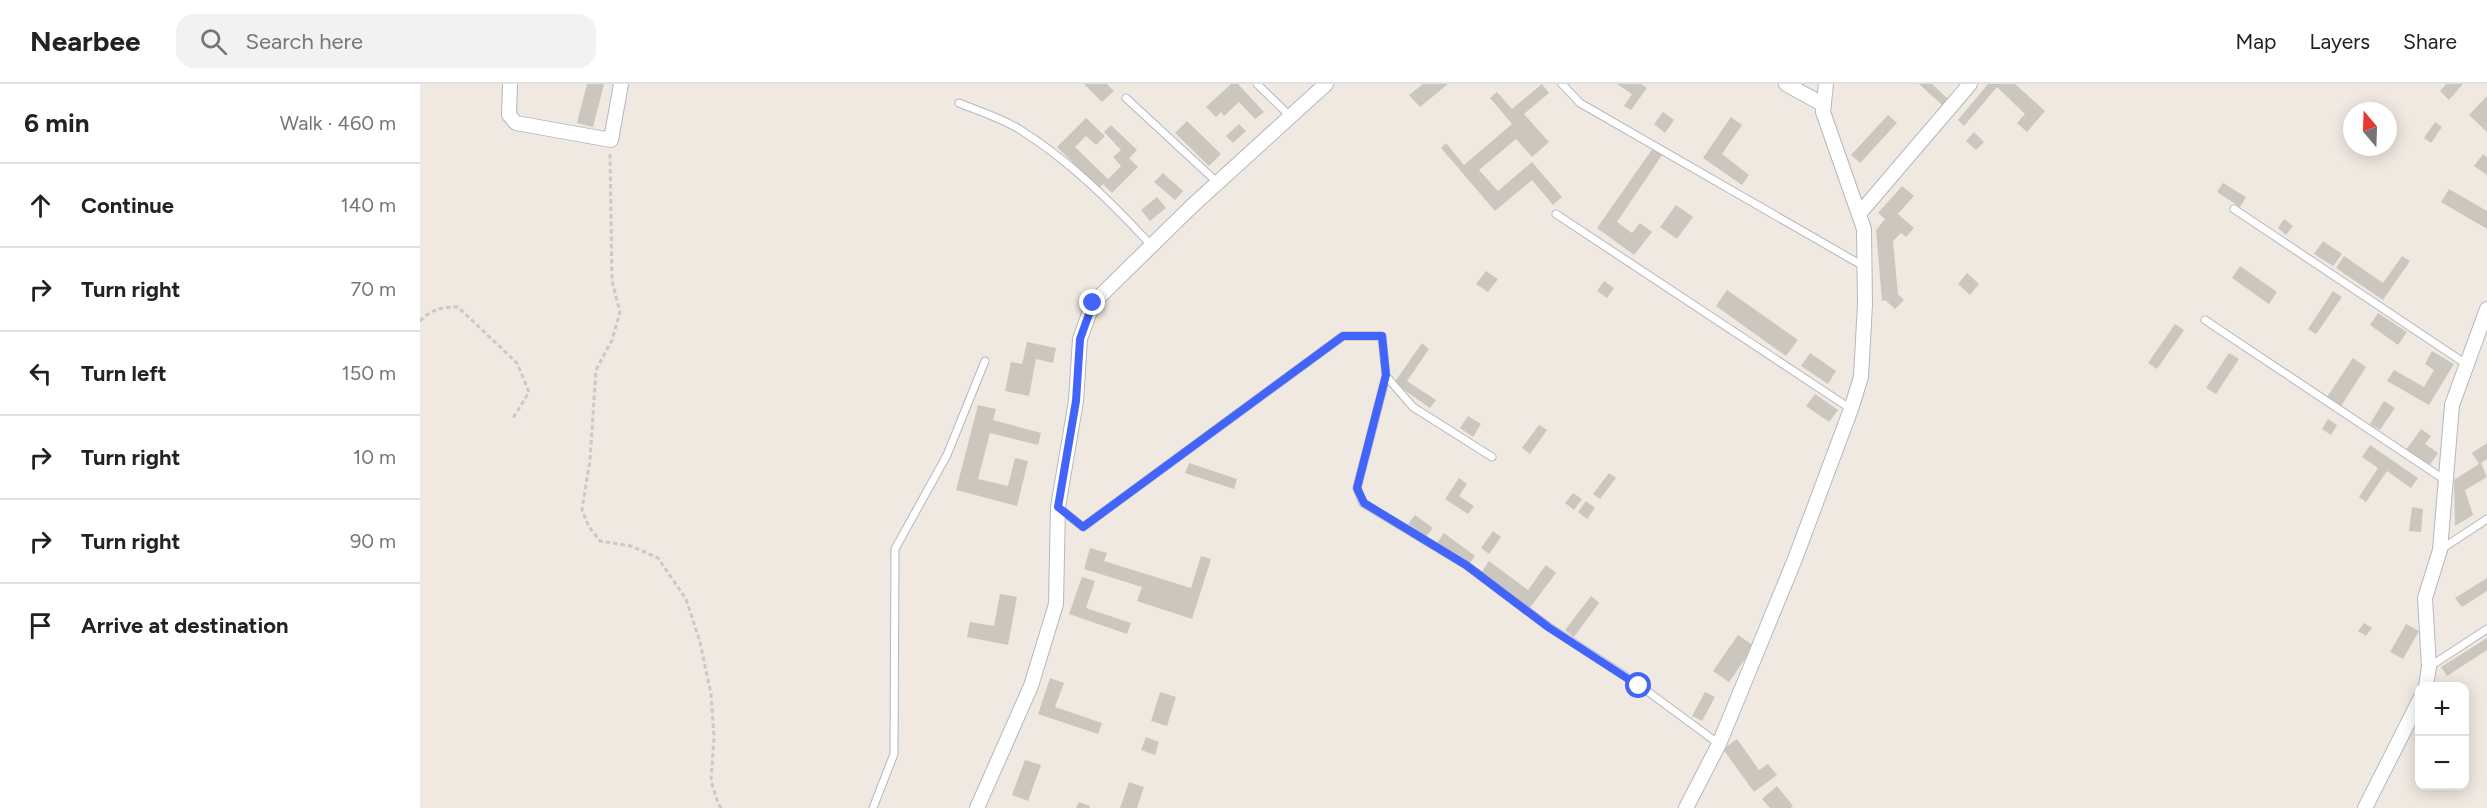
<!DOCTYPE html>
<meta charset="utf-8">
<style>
:root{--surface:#fff;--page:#f2f2f2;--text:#222;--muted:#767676;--line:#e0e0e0}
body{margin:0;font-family:Figtree,sans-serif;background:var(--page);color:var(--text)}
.controls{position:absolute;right:18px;bottom:18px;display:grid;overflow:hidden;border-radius:12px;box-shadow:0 3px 15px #0003}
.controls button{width:54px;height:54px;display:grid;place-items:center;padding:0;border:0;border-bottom:2px solid var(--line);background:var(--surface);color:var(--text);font:30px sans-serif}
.compass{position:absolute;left:1923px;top:18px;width:54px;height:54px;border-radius:50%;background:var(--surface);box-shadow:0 3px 15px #0003;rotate:341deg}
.stop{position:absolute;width:18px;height:18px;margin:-14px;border:4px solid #4264fb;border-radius:50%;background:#fff}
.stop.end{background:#4264fb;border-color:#fff;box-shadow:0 2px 6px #0008}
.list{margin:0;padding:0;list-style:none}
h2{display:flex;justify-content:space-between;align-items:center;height:78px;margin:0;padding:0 24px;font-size:26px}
h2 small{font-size:20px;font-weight:400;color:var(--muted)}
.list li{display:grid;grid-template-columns:39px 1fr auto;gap:18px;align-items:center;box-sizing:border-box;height:84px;padding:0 24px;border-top:2px solid var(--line)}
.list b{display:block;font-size:22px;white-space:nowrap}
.list em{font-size:20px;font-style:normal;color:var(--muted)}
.icon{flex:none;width:33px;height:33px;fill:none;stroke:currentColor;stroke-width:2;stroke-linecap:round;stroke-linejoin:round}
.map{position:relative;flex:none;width:2067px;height:724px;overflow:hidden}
header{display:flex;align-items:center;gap:36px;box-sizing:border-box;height:84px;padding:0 30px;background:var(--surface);border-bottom:2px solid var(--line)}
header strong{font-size:28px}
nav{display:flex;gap:33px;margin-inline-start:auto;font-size:21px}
.search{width:420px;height:54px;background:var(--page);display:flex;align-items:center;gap:15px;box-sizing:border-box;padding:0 21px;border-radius:18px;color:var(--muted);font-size:22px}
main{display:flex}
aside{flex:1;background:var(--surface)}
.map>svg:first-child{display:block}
.building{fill:#cbc7bf}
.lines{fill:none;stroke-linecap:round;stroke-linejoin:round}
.lane-casing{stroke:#b4b7c1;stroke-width:9}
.street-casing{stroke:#b4b7c1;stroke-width:16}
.path{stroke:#c9c9c9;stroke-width:3;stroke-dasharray:4.5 3;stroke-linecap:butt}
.lane{stroke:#fff;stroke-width:7}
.street{stroke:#fff;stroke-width:14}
.route{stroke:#4264fb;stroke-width:8}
</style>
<header>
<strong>Nearbee</strong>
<div class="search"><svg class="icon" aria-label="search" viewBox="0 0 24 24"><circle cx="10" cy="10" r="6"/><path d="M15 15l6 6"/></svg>Search here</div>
<nav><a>Map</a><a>Layers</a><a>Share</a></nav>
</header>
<main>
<aside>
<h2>6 min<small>Walk · 460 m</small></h2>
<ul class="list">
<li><svg class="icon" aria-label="ahead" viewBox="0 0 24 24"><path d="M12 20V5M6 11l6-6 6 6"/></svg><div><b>Continue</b></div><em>140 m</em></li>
<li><svg class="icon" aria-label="right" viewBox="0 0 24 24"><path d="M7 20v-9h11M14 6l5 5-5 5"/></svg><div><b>Turn right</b></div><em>70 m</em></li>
<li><svg class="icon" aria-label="left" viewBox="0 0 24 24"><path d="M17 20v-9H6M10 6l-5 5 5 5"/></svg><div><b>Turn left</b></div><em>150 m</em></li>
<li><svg class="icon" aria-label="right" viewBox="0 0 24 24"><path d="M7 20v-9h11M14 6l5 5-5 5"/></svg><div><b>Turn right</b></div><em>10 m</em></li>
<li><svg class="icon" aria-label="right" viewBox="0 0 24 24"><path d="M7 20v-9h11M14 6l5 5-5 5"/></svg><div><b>Turn right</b></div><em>90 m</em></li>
<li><svg class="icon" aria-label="arrive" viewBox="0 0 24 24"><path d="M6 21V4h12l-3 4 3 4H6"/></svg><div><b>Arrive at destination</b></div></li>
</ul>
</aside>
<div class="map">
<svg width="2067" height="724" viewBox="0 0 2067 724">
<rect width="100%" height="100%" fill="#efe9e1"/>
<path class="building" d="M167,0h17l-11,43 -16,-4z
M664,0h23l7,7 -12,11z
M811,0h7l26,28 -9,7 -16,-17 -15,14 -3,-4 -5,5 -10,-10z
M1003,0h25l-28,23 -11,-12z
M1122,0l7,9 -25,21 25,28 -17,15 -16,-18 -37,31 19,21 34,-29 30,35 -9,8 -21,-25 -37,31 -54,-63 5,-5 18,22 48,-41 -22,-26 7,-6 15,17z
M1197,0h24l6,4 -16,22 -7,-4 8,-12z
M1499,0h13l16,15 -6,6z
M1568,0h27l30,27 -18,21 -10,-9 8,-9 -28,-27 -33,39 -6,-6z
M2026,0h17l-14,16 -9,-9z
M2067,12v36l-18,-17z
M1243,28l11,8 -9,13 -11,-9z
M1468,31l9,8 -37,40 -9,-8z
M1311,33l11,8 -20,29 27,21 -7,10 -39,-27z
M666,34l19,18 -9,9 -10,-9 -11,11 33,32 13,-13 -8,-9 8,-7 -17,-18 7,-7 26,25 -8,8 9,9 -26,26 -9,-9 -4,4 -42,-41z
M767,37l34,33 -12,12 -34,-33z
M2015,38l7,5 -11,16 -7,-5z
M819,40l7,7 -13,12 -7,-7z
M1554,48l10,10 -8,8 -10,-9z
M1233,64l9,7 -45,67 15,11 8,-10 12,9 -18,23 -37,-27z
M2063,70l4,3v18l-13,-9z
M743,89l20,18 -8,9 -21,-18z
M1803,99l23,14 -6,10 -23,-15z
M1482,102l12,10 -16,18 16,14 -8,9 -5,-4 -8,8 5,53 6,6 -9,9 -10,-9 -3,1 -6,-71 9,-11 -7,-6z
M2029,105l38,22v18l-46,-27z
M737,113l9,11 -16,13 -9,-11z
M1256,121l17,12 -16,22 -17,-12z
M1864,135l9,7 -7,9 -8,-7z
M1903,157l19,13 -9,12 -19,-12z
M1924,172l39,27 19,-27 8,5 -27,39 -47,-32z
M1820,182l37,26 -8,12 -37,-26z
M1066,187l12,8 -10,13 -12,-8z
M1547,189l12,11 -9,11 -12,-11z
M1184,197l10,7 -7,10 -10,-7z
M1307,206l71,50 -12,16 -70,-50z
M1913,207l9,6 -26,37 -8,-5z
M1958,229l29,19 -9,13 -28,-20z
M1755,240l9,6 -27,39 -9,-6z
M607,258l29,6 -3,15 -17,-4 -7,37 -24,-5 6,-29 11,2z
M1002,259l7,6 -22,32 29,19 -6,8 -36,-25z
M2012,267l22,13 -25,41 -42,-24 7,-11 30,17 10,-17 -9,-6z
M1390,269l26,18 -8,13 -27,-18z
M1809,269l10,6 -23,35 -10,-6z
M1933,274l13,9 -25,39 -14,-9z
M1395,310l23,16 -9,12 -23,-16z
M1964,317l11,7 -15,22 -10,-6z
M558,321l18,4 -3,11 48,13 -3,12 -48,-12 -12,46 30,7 7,-28 13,3 -11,45 -61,-16z
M1048,332l13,8 -8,13 -13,-9z
M1908,335l9,6 -6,10 -9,-6z
M1119,341l8,5 -17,24 -8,-6z
M2001,345l10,7 -6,8 13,9 -9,13 -23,-16z
M2067,359v16l-6,4 6,14 -22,13 8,25 -18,11 -1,-46 25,-16 -7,-11z
M1950,361l48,33 -7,10 -24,-17 -21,31 -7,-5 19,-29 -16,-11z
M769,379l48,16 -3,10 -49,-16z
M1189,389l7,5 -16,21 -7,-5z
M1039,394l8,6 -8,12 15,10 -6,8 -23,-15z
M1153,409l9,6 -8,11 -9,-7z
M1166,417l9,7 -8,11 -9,-7z
M1992,423l11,2 -2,23 -12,-1z
M995,431l18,13 -7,9 -18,-13z
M1073,447l8,6 -12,17 -8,-6z
M1024,449l31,23 -7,10 -31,-23z
M670,464l17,5 -3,8 87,27 10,-32 10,3 -19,60 -55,-18 5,-14 -58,-18z
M1069,477l39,29 18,-25 10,8 -27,36 -48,-36z
M662,493l13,4 -9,27 45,15 -4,11 -58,-20z
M2067,494v13l-25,16 -7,-9z
M580,510l17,3 -9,48 -41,-8 3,-15 24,4z
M1171,512l8,7 -25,34 -9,-7z
M1944,539l8,5 -6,8 -8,-5z
M1986,540l13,7 -16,28 -13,-7z
M1318,551l16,11 -25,36 -16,-11z
M2067,554v12l-40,26 -6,-9z
M630,594l14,5 -9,24 47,16 -4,11 -60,-20z
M740,608l16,5 -9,29 -16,-5z
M1285,608l10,5 -13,24 -10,-5z
M726,653l13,5 -4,13 -14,-5z
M1317,655l22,31 9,-6 9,11 -23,17 -31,-43z
M605,676l16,5 -13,36 -16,-6z
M709,698l15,5 -7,21h-17z
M1357,702l16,20 -2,2h-21l-8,-9z
M659,718l11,4 -1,2h-13z"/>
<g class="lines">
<defs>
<path id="lane" d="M837,0l33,32
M1142,0l18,19 285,164
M706,14l92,85
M539,19c20,8 42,15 60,26 50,31 92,73 132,116
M1814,125l232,155
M1136,130l295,195
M1785,236l240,160
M966,292l-29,112 6,15 103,62 83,62 90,58 80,59
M638,423l25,20 260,-191h39l4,40 27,31 79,50
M2020,466l47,-31
M2009,583l58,-38
M453,724l21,-54 1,-205 52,-94 38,-94"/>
<path id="street" d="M90,0l-1,31 7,8 95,17 10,-56
M1366,0l38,21
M1439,130l111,-130
M2006,602l3,-19 -4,-69 15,-48 12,-145 35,-96
M557,724l54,-122 25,-82 2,-97 18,-106 4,-62 13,-36 99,-97 134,-122
M1266,724l33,-64 76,-185 56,-150 10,-32 4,-73 -1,-75 -41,-117 3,-28
M1945,724l55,-109"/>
</defs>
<use href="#lane" class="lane-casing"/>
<use href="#street" class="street-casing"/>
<path class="path" d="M190,70l2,127 8,31 -8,28 -16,30 -6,90 -8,50 7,17 11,14 31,5 27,12 28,41 14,43 11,52 3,43 -3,44 7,22 3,5
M0,237c12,-12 21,-14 38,-14l59,56 12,29 -17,28"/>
<use href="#lane" class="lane"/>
<use href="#street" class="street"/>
</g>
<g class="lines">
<path class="route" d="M673,219l-13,36 -4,62 -18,106 25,20 260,-191h39l4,39 -29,113 7,15 102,62 82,62 91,59"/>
</g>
</svg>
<div class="controls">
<button>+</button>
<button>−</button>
</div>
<svg class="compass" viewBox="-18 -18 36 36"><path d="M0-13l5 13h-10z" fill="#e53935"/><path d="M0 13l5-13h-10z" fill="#767676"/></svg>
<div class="stop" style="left:1219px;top:602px"></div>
<div class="stop end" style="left:673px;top:219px"></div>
</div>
</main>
